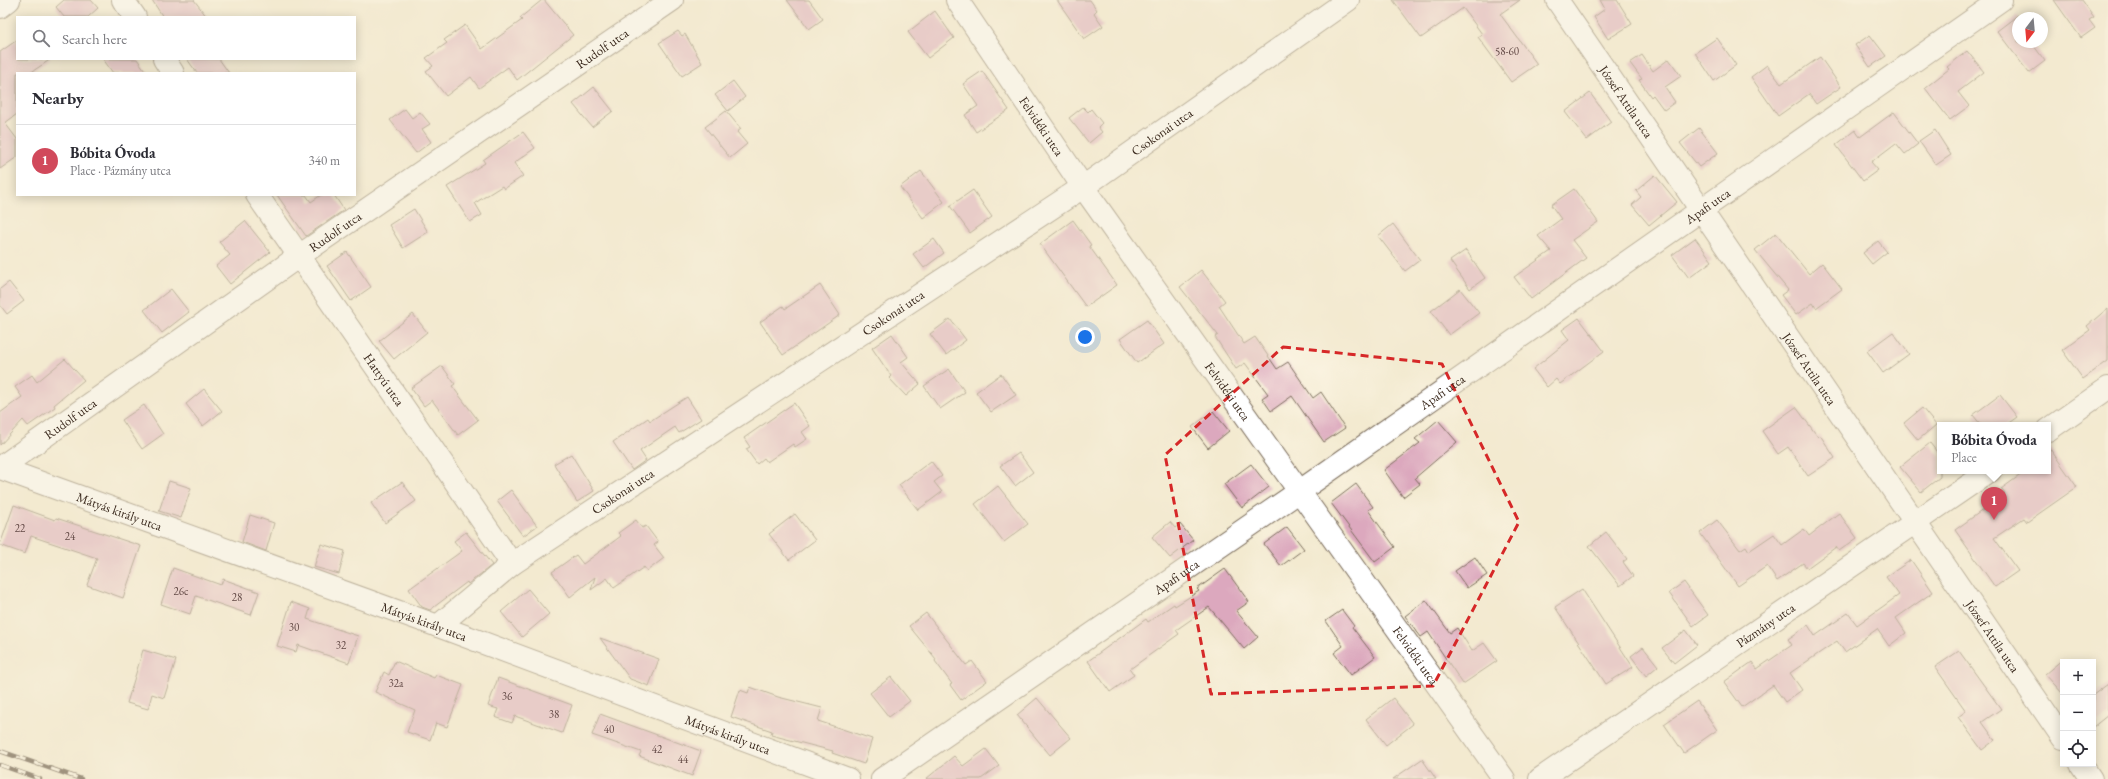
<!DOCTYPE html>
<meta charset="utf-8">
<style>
:root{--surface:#fff;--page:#f7f7f7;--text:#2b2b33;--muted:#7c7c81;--line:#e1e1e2;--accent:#d1495b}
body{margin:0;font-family:"EB Garamond",serif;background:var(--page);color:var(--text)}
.controls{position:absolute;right:12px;bottom:12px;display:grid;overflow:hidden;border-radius:0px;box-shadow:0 2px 10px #0003}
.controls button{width:36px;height:36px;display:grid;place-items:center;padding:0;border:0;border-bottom:1px solid var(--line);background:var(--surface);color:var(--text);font:20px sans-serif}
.compass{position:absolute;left:2012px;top:12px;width:36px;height:36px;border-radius:50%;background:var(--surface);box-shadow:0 2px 10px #0003;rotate:196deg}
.you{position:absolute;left:1085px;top:337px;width:14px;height:14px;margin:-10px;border:3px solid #fff;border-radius:50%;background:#1a73e8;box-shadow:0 0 0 6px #1a73e833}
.badge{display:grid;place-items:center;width:26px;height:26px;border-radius:50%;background:var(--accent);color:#fff;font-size:13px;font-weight:700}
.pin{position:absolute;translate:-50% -33px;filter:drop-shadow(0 1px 2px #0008)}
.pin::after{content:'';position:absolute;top:21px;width:14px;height:12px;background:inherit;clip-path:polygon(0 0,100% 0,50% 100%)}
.popup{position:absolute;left:1937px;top:422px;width:114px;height:52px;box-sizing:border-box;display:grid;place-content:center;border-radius:0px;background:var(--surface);filter:drop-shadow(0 1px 3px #0005);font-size:13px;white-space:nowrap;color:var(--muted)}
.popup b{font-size:15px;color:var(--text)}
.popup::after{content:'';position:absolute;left:50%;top:100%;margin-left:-8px;border:8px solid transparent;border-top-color:var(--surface)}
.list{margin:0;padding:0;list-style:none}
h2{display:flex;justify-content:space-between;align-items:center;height:52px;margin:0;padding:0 16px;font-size:17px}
h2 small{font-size:13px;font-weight:400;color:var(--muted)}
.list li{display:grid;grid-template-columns:26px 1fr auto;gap:12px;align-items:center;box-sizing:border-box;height:72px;padding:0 16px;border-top:1px solid var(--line)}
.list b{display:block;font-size:15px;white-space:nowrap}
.list p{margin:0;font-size:13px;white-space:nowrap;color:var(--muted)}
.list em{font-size:13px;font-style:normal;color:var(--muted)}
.icon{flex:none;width:22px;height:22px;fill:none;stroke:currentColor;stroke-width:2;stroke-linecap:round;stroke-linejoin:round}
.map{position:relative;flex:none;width:2108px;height:779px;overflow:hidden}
.search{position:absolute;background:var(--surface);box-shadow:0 2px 10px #0003;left:16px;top:16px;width:340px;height:44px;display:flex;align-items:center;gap:10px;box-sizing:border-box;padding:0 14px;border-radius:0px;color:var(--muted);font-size:15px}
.panel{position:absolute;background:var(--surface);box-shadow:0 2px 10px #0003;left:16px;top:72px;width:340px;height:124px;border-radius:0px}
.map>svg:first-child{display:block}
.building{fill:#dca8be}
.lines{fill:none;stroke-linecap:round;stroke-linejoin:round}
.minor-casing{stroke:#7b6d5c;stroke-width:24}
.minor{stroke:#fff;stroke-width:22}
.rail-casing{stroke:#3b2a1e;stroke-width:4.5}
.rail{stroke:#fcf5e5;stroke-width:3;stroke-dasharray:9;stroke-linecap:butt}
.marked{fill:none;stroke:#d62828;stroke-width:3;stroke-dasharray:8 5;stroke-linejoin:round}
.labels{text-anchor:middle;stroke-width:3;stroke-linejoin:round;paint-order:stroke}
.number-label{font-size:11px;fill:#634a46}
.street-label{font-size:13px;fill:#3b2a1e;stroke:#fcf5e5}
</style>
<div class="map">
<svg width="2108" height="779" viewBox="0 0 2108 779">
<rect width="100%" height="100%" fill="#fcf5e5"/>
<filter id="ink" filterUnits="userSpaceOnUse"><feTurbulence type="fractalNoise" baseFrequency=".025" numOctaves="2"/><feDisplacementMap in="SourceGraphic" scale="8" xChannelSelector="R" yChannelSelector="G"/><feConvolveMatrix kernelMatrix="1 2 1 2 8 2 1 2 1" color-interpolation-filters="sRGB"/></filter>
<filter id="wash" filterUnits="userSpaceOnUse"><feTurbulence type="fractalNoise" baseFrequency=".012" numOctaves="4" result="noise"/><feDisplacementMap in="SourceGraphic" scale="16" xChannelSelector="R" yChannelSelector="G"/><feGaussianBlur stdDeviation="0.9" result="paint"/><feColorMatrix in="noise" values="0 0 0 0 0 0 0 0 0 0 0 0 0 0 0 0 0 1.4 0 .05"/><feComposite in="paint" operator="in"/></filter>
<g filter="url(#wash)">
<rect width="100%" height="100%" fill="#f3ead0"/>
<g id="blocks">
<path class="building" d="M64,0h27l7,8 -10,9h-24l-8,-10z
M152,0h42l13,17h-44z
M542,0h2l29,35 -56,45 -9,-13 -29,21 -8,-11 -25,19 -20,-25 7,-5 -7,-8 21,-15 -3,-3 21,-15 17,24 40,-29 -2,-2z
M787,0h22l14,19 -14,10z
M1057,0h33l7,10 -3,3 9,13 -19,13z
M1393,0h127l-20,14 37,50 -26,18 -33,-45 4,-3 -19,-26 -42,30z
M1600,0h17l15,24 -24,15 -14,-22 11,-8z
M2054,0h28l12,17 -5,3 6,8 -14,10z
M935,11l19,27 -26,20 -20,-26z
M2018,15v27h13l14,19 -16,12 -32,-42z
M678,31l4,5 3,-2 17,29 -20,13 -23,-33z
M1870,35l16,21 -16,11 -15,-22z
M1717,38l19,27 -22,16 -19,-28z
M17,40v19h34l-21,14h-13v41l-12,9 12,16v18l-17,12v-117z
M1967,51l17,21 -26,20 11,14 -19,14 -25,-32 24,-19 -2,-2z
M1642,55l11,16 16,-12 12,17 -16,11 10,15 -11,8 -11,-15 -2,2 -12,-17 3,-1 -12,-16z
M1820,57l21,30 -25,17 -7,-10 -31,22 -27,-39 16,-12 14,19z
M103,59h34l10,14h-34z
M187,59h32l10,14h-32z
M982,71l27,39 -33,22 -11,-17 13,-9 -15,-22z
M733,81l12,16 -17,14 -13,-16z
M594,87l19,24 -21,16 -19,-23z
M1590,93l21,29 -24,18 -22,-28z
M1083,107l5,5 3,-3 11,14 -4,4 4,5 -13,11 -20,-25z
M405,109l7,9 8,-6 10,12 -8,5 9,13 -15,11 -26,-33z
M726,111l15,18 -4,3 10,12 -17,14 -25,-31z
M1894,112l24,32 -13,10 -9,-11 -25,19 7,8 -15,11 -27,-36 19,-15 5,7z
M1699,128l19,25 -19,14 -19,-24z
M1935,130l16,25 -15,10 -17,-24z
M523,132l12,16 -21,15 9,13 -19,13 -2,-3 -27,17 7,12 -12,7 -23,-35 38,-24 -2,-3z
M921,171l23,31 -21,16 -23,-31z
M1655,175l22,27 -28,23 -17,-20 9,-8 -5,-6z
M1574,189l24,33 -26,18 14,18 -55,41 -17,-22 37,-26 -13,-15 23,-17 -10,-14z
M973,190l19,27 -22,16 -20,-27z
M277,195h29l5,7 10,-7h13l10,15 -38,26z
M414,209l14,23 -25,16 -14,-23z
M1073,220l18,25 -2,1 28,39 -31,22 -46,-63z
M245,221l25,31 -40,32 -14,-18 14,-11 -11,-13z
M1393,224l27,36 -15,11 -27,-35z
M1776,233l33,41 13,-11 20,26 -26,19 -3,-5 -17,12 -15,-20 7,-5 -33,-40z
M1695,238l17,23 -23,17 -17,-23z
M934,239l10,14 -20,15 -11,-14z
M1878,241l9,11 -15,12 -9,-11z
M1466,250l19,28 -15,11 -20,-28z
M347,252l24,35 -20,14 -24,-35z
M1201,270l24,31 -6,5 25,38 11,-7 22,32 11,-7 25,36 8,-6 24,36 -21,14 -32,-46 -21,15 -9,-13 6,-4 -23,-31 -9,6 -21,-32 3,-2 -38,-48z
M9,282l15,19 -17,13 -7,-9v-16z
M820,285l20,30 -57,40 -23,-33 23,-16 2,3z
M171,289l18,23 -27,21 -18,-23z
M1460,289l19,24 -30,22 -18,-24z
M2108,308v53l-25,18 -21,-29 28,-20 -3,-4z
M413,314l14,18 -33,27 -15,-18z
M1579,318l25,33 -44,33 -4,-5 -9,8 -14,-18 36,-29 -7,-10z
M950,319l16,21 -20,15 -16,-21z
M1147,320l17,24 -27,19 -17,-24z
M1893,332l16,22 -26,19 -16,-22z
M892,334l16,23 -7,5 19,22 -14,12 -17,-18 2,-2 -19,-28z
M65,359l19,21 -30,25 1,2 -27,19 -5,-6 -23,25v-32l22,-16 -7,-10 17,-12 5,7z
M442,366l13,18 -3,2 26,34 -20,15 -26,-35 -8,6 -13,-18z
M949,369l16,23 -25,17 -16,-23z
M1001,374l15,21 -25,17 -15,-20z
M204,389l18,22 -19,15 -17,-22z
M2000,395l17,22 -11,8h-25l-8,-10z
M687,397l14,22 -22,14 -4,-6 -35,24 6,9 -14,10 -19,-28 35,-24 2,3z
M794,403l16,23 -8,6 5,7 -12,8 -2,-3 -26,18 -3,-4 -7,6 -11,-15 4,-2 -6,-9z
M144,405l19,29 -21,15 -20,-29z
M1796,407l22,30 2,-2 15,23 -27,18 -20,-29 -10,7 -16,-23z
M1922,408l14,17 -18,15 -14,-17z
M1213,411l16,20 -21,17 -16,-21z
M1438,420l19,22 -42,36 5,6 -17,13 -19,-27 36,-27 -5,-4z
M1930,443l10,13v21l-19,15 -21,-25z
M2048,446l29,41 -50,35 -3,-4 -30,20 24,33 -23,16 -40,-57 50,-36 -4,-5 25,-18h22z
M1019,453l14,19 -18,14 -15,-20z
M571,454l23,37 -17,11 -23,-38z
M931,461l11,15 -8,6 8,10 -24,18 -19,-25z
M1251,464l18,23 -27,21 -18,-24z
M169,481l22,7 -10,30 -22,-7z
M402,482l14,19 -31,22 -14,-20z
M1356,484l17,23 -5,3 27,37 -20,15 -44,-59z
M998,486l30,38 -24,18 -29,-38z
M511,490l26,36 -14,10 -26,-35z
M14,505l41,15 1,-2 85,28 -18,52 -36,-13 10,-27 -66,-22 -6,18 -25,-9z
M1839,513l18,25 -18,13 -3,-4 -29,21 -4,-5 -26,18 -10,-15 -29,20 -38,-53 17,-13 23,30 6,-4 3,5 25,-17 8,11 22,-16 5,7z
M795,514l20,26 -26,20 -20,-26z
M250,515l24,8 -8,28 -24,-9z
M636,520l6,8 4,-2 12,16 -4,3 10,13 -17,13 -3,-4 -30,21 -7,-10 -16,12 4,-13 -25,20 -18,-25 24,-17 7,9 38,-28 -3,-3z
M1170,522l5,6 5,-4 13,16 -23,18 -18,-21z
M1287,527l17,22 -23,17 -17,-22z
M466,532l26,33 -24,19 -1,-2 -37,28 -8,-3 -13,-18 53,-38 -8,-10z
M1606,532l21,27 -4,3 10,14 -13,10 -31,-40z
M321,544l24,7 -6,23 -25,-7z
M1475,557l12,18 -20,13 -12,-17z
M1911,560l22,32 -37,26 10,15 -17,13 -12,-17 -32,23 -8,-11 -47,32 12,17 -17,12 -12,-17 -31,22 -18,-25 28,-20 5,7 35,-24 -4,-6 20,-14 7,11 33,-23 9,12 42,-30 -13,-18z
M173,568l48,17 2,-6 36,13 -8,23 -55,-19 -6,18 -29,-10z
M1225,569l24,33 -13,9 22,26 -14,12 -35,-42 -33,23 3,4 -49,35 4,6 -24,17 -22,-31 58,-42 2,3 26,-18 1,2 24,-15 -2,-2z
M1684,582l24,33 -15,11 -24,-33z
M528,589l21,25 -27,23 -21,-25z
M1582,589l51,78 -27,17 -51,-77z
M1426,600l24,33 7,-5 15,23 12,-8 13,18 -34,23 -35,-52 -7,5 -16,-21z
M291,602l19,7 -3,10 51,17 -9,27 -51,-18 -2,7 -19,-6z
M1342,610l12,16 -2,1 23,30 -24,18 -17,-22 9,-7 -17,-25z
M926,613l40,52 6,-4 15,20 -26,19 -11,-15 2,-1 -17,-23 1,-2 -27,-33z
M1686,630l11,15 -23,18 -12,-15z
M600,638l59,21 -10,27 -19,-7z
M1643,647l15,19 -12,10 -15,-20z
M143,650l33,10 -12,38 -12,-4 -4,15 -21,-6z
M1959,651l42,58 -19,13 13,18 -13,10 -24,-33 8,-6 -31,-44z
M2063,659v35l-18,-20z
M395,661l39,17 2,-3 27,10 -16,42 -11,-4 -6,17 -23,-8 8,-22 -40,-18 9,-20 5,3z
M891,677l19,24 -21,16 -19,-24z
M498,678l74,27 -10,28 -47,-17 -3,7 -17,-6 3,-8 -10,-3z
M2108,684v31l-15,12v-32z
M750,687l28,10 44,11 -4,13 54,18 -8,25 -32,-11 1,-2 -62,-16 1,-4 -41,-14 9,-27 8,3z
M1037,698l34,40 -21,17 -33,-40z
M1393,698l20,26 -27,21 -20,-26z
M1697,701l20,29 -33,23 -20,-29z
M600,714l101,37 -9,25 -53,-20 2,-4 -49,-17z
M986,749l13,17 -18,13h-55l28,-23 9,10z
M1422,759l14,20h-43z"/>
</g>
</g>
<g filter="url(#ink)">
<use href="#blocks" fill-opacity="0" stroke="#7b6d5c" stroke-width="1"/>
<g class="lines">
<defs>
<g id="minor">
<path d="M123,0l12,17"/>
<path id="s1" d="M957,0l126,187 421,592"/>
<path id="s2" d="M1557,0l506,738"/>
<path d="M0,7l9,-7"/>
<path d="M164,59l9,14"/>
<path id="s3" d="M257,195l255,369"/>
<path d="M2048,430l60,-42"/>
<path id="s4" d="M0,468l438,158 410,153"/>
<path id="s5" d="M0,468l299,-212 373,-256"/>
<path id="s6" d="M438,626l74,-62 571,-377 265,-187"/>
<path d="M2081,764l10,15"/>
<path id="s7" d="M882,779l418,-288 701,-491"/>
<path id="s8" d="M1540,779l450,-308"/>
</g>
</defs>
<use href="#minor" class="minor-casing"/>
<use href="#minor" class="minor"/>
<defs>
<path id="rail" d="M0,751l81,28
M0,765l40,14"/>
</defs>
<use href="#rail" class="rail-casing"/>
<use href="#rail" class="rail"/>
</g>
</g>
<path d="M0 0H2108V779H0ZM1283,347l159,17 77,158 -86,164 -222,8 -46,-239z" fill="#f3ead0" fill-opacity=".55" fill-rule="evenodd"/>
<path class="marked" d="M1283,347l159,17 77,158 -86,164 -222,8 -46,-239z"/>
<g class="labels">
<g class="number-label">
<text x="1507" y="55">58-60</text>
<text x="20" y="532">22</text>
<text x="70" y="540">24</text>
<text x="181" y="595">26c</text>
<text x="237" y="601">28</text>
<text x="294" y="631">30</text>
<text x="341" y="649">32</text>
<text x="396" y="687">32a</text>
<text x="507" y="700">36</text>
<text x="554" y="718">38</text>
<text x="609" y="733">40</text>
<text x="657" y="753">42</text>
<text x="683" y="763">44</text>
</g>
<g class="street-label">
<text dy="5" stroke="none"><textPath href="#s5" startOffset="734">Rudolf utca</textPath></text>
<text dy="5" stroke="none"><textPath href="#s2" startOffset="123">József Attila utca</textPath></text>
<text dy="5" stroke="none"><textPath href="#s1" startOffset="152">Felvidéki utca</textPath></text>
<text dy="5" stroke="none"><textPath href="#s6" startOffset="877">Csokonai utca</textPath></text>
<text dy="5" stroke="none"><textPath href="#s7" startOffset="1005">Apafi utca</textPath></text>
<text dy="5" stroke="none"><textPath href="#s5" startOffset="410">Rudolf utca</textPath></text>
<text dy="5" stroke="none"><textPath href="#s6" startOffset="553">Csokonai utca</textPath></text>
<text dy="5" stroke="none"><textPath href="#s2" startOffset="447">József Attila utca</textPath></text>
<text dy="5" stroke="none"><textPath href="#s3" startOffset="224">Hattyú utca</textPath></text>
<text dy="5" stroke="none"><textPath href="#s1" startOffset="476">Felvidéki utca</textPath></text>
<text dy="5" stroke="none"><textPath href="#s7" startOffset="681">Apafi utca</textPath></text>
<text dy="5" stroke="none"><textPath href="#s5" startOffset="86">Rudolf utca</textPath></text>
<text dy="5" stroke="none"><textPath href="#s6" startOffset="229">Csokonai utca</textPath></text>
<text dy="5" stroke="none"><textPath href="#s4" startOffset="127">Mátyás király utca</textPath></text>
<text dy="5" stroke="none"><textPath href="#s7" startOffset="357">Apafi utca</textPath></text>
<text dy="5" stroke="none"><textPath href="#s4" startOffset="451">Mátyás király utca</textPath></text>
<text dy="5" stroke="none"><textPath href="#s8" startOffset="273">Pázmány utca</textPath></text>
<text dy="5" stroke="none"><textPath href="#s2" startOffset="771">József Attila utca</textPath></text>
<text dy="5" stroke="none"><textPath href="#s1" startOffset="800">Felvidéki utca</textPath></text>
<text dy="5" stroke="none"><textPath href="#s4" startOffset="775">Mátyás király utca</textPath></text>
</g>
</g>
</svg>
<div class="controls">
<button>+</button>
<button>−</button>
<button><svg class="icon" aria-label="locate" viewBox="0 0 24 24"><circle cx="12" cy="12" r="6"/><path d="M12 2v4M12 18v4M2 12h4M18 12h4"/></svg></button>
</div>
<svg class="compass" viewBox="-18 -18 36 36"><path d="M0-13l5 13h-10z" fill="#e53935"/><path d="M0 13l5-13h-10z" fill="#7c7c81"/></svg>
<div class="you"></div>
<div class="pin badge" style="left:1994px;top:520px">1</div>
<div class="popup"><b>Bóbita Óvoda</b>Place</div>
<div class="search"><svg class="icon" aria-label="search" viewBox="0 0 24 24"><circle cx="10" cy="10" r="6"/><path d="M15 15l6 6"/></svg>Search here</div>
<section class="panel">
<h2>Nearby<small></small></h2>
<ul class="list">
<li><span class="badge">1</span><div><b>Bóbita Óvoda</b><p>Place · Pázmány utca</p></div><em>340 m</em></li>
</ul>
</section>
</div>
